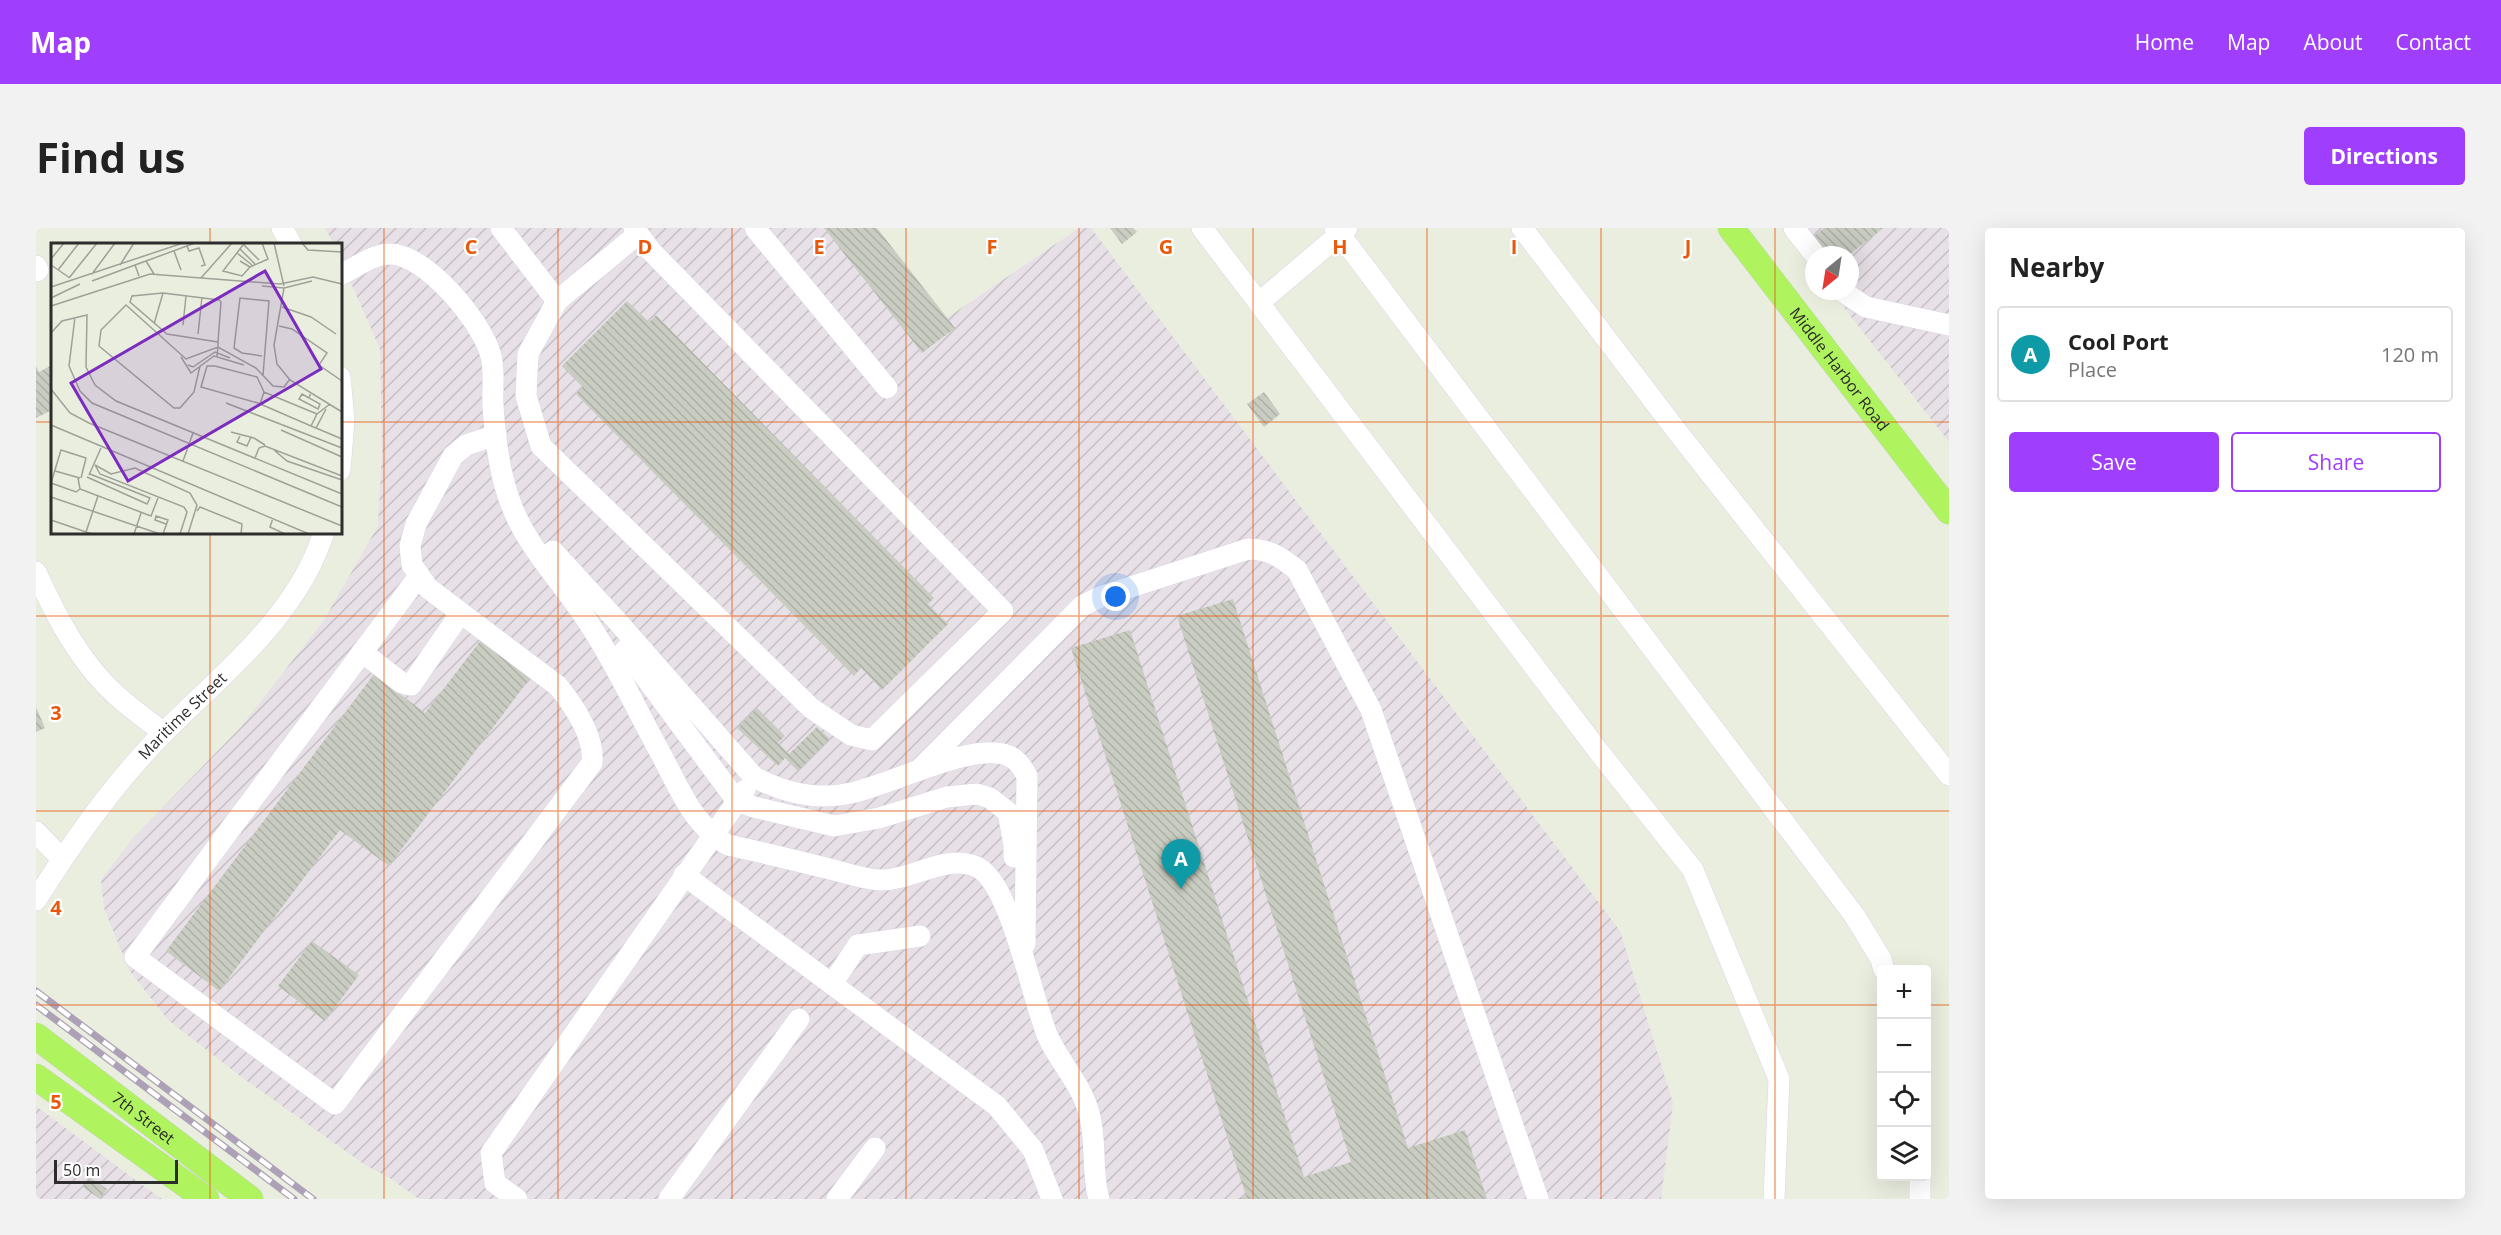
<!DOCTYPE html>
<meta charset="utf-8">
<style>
:root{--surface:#fff;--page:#f2f2f2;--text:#222;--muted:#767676;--line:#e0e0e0;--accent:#9f3efd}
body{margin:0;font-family:"Open Sans",sans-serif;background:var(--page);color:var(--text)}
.controls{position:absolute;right:18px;bottom:18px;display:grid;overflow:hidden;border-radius:6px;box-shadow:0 6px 24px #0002}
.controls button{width:54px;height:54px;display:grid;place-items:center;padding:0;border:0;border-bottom:2px solid var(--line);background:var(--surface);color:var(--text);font:30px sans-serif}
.compass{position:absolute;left:1769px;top:18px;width:54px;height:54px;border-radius:50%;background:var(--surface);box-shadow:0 6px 24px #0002;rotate:210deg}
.scale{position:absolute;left:18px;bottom:15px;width:124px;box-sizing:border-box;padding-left:6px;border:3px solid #2d2d2d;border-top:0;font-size:16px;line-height:21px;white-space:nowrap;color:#2d2d2d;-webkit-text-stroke:4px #fff;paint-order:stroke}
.you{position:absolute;left:1080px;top:369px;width:21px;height:21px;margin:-15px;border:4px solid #fff;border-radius:50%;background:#1a73e8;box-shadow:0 0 0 9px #1a73e833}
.badge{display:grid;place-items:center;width:39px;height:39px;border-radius:50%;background:var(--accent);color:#fff;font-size:20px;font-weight:700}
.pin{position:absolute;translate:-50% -50px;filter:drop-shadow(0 2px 3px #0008)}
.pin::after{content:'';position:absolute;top:32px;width:21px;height:18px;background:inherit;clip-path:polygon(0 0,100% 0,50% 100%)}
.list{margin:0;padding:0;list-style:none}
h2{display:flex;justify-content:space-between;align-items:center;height:78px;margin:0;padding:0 24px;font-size:26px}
h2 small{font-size:20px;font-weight:400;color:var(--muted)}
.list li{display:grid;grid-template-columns:39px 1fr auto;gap:18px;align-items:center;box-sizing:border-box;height:96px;margin:0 12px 12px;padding:0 12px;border:2px solid var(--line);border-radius:6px}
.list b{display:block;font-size:22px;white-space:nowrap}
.list p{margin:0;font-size:20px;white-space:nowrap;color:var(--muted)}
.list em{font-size:20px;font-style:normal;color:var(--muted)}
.actions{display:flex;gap:12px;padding:18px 24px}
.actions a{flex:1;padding:14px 0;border:2px solid var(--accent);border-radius:6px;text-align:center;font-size:21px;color:var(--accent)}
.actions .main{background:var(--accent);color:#fff}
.icon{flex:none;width:33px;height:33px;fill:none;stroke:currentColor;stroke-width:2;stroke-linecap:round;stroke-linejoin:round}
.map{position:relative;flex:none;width:1913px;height:971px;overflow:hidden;border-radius:6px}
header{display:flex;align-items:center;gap:36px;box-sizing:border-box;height:84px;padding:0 30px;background:var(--accent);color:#fff}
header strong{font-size:28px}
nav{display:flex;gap:33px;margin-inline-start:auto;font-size:21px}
.intro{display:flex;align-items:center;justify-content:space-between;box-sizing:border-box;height:144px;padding:0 36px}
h1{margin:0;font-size:42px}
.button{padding:15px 27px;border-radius:6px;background:var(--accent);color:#fff;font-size:21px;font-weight:700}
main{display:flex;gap:36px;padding:0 36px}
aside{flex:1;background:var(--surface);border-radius:6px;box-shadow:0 6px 24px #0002}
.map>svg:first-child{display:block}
.industrial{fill:url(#industrial-furrows)}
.building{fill:url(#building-back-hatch)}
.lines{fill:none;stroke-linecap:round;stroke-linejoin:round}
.minor-casing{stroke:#ddd4e5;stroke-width:22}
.major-casing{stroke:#d1d1d1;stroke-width:27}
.minor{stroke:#fff;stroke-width:21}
.major{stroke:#aff35f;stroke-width:26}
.rail-casing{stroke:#ada1b7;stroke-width:7}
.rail{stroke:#fff;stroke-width:4.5;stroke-dasharray:14;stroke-linecap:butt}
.grid{fill:none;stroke:#e8590c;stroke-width:1.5;stroke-opacity:0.55}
.labels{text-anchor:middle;stroke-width:4.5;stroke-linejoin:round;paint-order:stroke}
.street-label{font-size:16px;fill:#2d2d2d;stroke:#fff}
.inset-road{fill:none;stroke:#9ea198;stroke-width:1.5}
.view{fill:#7b2cbf;fill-opacity:0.15;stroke:#7b2cbf;stroke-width:3}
.inset-edge{fill:none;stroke:#2d2d2d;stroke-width:3}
.grid-label{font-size:20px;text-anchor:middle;font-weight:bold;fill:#e8590c;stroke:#fff;stroke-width:4.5;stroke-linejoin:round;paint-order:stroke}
</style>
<header>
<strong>Map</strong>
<nav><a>Home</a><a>Map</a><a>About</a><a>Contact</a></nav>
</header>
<div class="intro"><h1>Find us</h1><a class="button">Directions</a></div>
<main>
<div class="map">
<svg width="1913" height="971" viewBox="0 0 1913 971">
<defs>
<pattern id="industrial-furrows" width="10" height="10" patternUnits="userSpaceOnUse" patternTransform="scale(1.5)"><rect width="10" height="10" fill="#e7e0e7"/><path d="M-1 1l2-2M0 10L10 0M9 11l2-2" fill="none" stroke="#c6c0c6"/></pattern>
<pattern id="building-back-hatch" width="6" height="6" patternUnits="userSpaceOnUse" patternTransform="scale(1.5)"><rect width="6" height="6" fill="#c9cdc1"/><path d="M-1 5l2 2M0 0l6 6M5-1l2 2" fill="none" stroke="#adb0a6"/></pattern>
</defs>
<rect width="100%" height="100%" fill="#eaeedf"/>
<path class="industrial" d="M289,0h548l71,92 135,-92h12l529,703 53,172 -12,96h-1242l-29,-21 -25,-13 -121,-86 -76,-59 -39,-50 -25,-62 -3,-28 31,-41 108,-111 84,-108 54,-94 4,-74 -2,-103 -39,-89 -1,-16h-6z
M1746,0h167v214l-118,-151h19v-36h-36v14z
M0,878l94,70 32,23h-126z"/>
<path class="building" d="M788,0h53l78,100 -33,25z
M1074,0h23l4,4 -15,12z
M1788,0h59l-34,27h-30l-11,-14z
M591,73l22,21 7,-7 278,283 -6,6 20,20 -66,66 -21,-22 -7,8 -278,-282 7,-7 -21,-21z
M16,137v45l-16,8v-52l3,6z
M1228,164l16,22 -16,13 -17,-23z
M1197,371l175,549 57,-18 22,69h-250l9,-3 -175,-548 59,-18 174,547 47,-15 -174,-546z
M445,412l50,37 -142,189 -49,-36 -121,161 -53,-40 208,-277 51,39z
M0,479l9,21 -9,4z
M721,480l28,28 -7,7 11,11 28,-27 13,12 -32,32 -13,-13 -7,8 -41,-38z
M276,713l47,34 -34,46 -47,-35z
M53,949l18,12 -7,10 -17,-12z"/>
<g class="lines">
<defs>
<g id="minor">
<path d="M246,0l9,16"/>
<path d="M465,0l56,73 81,-67"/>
<path d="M719,0l132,160"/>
<path d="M1166,0l397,524 94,118 86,209 -5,120"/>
<path d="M1299,0l519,687 27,44 3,11"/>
<path d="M1486,0l157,206 270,341"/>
<path d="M1758,0l21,27"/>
<path d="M0,38l2,4 -2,1"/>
<path d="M304,47c15,-7 33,-21 50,-21 36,0 93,69 101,102 4,16 1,34 2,50 2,32 6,68 18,98 16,44 54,81 79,121 27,41 48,88 72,131 17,32 32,71 66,89 34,7 68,16 102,24 16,4 33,10 49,11 33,1 66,-27 98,-13 34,16 55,133 71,170 12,26 34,48 41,76 8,28 2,58 10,86"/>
<path d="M1806,63l24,16 83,18"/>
<path d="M521,73l-29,53 -2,42 15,50 270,262 40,27 21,5 131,-129 -352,-360 -17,-23"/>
<path d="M1224,74l87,-74"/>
<path d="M304,149l4,43 -4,50"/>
<path d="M517,323l65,71 136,155c28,15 60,23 92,17 40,-6 126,-54 163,-38 9,4 14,12 18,20l-2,168"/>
<path d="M0,344c20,44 44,91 81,124 15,13 31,25 47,37"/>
<path d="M383,348l-284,381 200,147 257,-341c3,-27 -18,-57 -34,-77l-130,-98 -16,-23 -2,-19 6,-22 37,-68 13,-11 30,-10"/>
<path d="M589,422l112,151 13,5 84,20 45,-8 68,-21 30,-3 13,4 18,14 6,33v12"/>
<path d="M326,424l40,31 9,2 49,-71"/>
<path d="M885,540l161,-162 18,-9 148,-48c21,0 33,8 49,21l74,140 167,489"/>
<path d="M0,604l26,27"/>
<path d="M648,647l313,231 36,44 19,49"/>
<path id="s1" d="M0,672c34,-54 70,-106 114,-153 62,-66 146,-125 174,-215"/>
<path d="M796,756l26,-39 62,-9"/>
<path d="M1884,948v23"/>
<path d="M481,971l-22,-16 -4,-30 254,-363"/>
<path d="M633,971l130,-180"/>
<path d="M801,971l38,-51"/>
</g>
<g id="major">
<path id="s2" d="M1695,0l218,283"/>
<path id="s3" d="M0,808l214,163"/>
<path d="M0,849l170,122"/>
</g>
</defs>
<use href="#minor" class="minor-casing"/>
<use href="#major" class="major-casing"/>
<use href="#minor" class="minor"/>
<use href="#major" class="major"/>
<defs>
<path id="rail" d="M0,763l277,208
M0,777l258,194"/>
</defs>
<use href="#rail" class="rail-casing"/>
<use href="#rail" class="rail"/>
</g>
<path class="grid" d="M174,0v16M348,0v971M522,0v971M696,0v971M870,0v971M1043,0v971M1217,0v971M1391,0v971M1565,0v971M1739,0v971M0,194h16M304,194h1609M174,304v667M0,388h1913M0,583h1913M0,777h1846M1890,777h23"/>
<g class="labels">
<g class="street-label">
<text dy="6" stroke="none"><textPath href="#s2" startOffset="178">Middle Harbor Road</textPath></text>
<text dy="6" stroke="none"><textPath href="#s1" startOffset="236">Maritime Street</textPath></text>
<text dy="6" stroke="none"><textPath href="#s3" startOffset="135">7th Street</textPath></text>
</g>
</g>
<g transform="translate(15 15)">
<rect width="291" height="291" fill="#eaeedf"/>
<path class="inset-road" d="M223,0l10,43M251,0l6,7 34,2M192,1l16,16M136,3l2,5 10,-3 6,17 -4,1M189,6l15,15M123,8l7,19M186,10l15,12M0,16l13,-16M95,18l49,-18M189,18l10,6 -8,9 -19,-5 20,-26M0,22l19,13M69,22l14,-22M84,22l11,-4 8,13M199,24l18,-8 -6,-16M7,27l21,-27M41,31l23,-31M18,35l28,-35M150,35l31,-35M41,38l43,-16 4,11M211,43l22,2 28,-7M0,44l132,-44M233,45l-10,57 3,19 13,16 52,32M0,55l29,-14M0,63l99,-32 130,10 33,-7 29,7M231,64l29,10 25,17M24,74l-6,49 11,25 12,12 250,104M103,81l9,-31M132,82l3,-29M228,83l13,3 35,24 -8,12 23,16M0,90l11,-12 25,-6 -1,52 9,18 21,16 226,93M147,91l4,-37M166,113l1,-10v-4l3,-40 -2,-2 -56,-7 -31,3 -2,6 37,32 51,8M211,113l-20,-3 -8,-5 6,-50 29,3 -6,74M130,114l10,16 23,-17 30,9M137,122l5,2 22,-15 15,6M149,123l-6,26 -14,16h-6l-75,-62 2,-16 25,-25 60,54 32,-12 38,21 17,18 11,1 6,-8M0,146l19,24 19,10 253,103M213,149l-7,-15 -42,-11h-8l-6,21 57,16 53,23 6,-12 13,-10M258,155l-7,-4 -3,5 19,10 2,-5 -11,-6 2,-6M175,160l116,45M209,161l4,-12 53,22M0,182l258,109M260,183l5,2 10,-19M265,185l26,11M230,187l61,27M180,189l23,6 11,7M189,193l-3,6 10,4 4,-9M223,207l13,11 55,19M204,215l4,-10 6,-2 77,30M132,218l10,-28M44,222l16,9 24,-6 55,25 7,12 -9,29M44,222l5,9 84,33 3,5 -7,22M4,228l25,7M38,232l12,-27M36,234l60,27 3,-6 -60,-24M27,235l2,11 71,27 7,-18M0,240l10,-33 25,8 -5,20M0,240l25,9 4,-3M0,254l109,37M146,268l3,-4 42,17 -1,10M222,275l-3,9 15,7M0,277l41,14M35,289l12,-36M83,291l7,-21M112,291l5,-14 -12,-4 -1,4 11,4"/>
<path class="view" d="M214,28l56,98 -193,112 -57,-98z"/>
<rect width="291" height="291" class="inset-edge"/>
</g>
<g class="grid-label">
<text x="435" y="26">C</text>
<text x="609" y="26">D</text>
<text x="783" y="26">E</text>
<text x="956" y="26">F</text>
<text x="1130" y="26">G</text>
<text x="1304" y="26">H</text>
<text x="1478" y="26">I</text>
<text x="1652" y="26">J</text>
<text x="20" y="492">3</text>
<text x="20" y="687">4</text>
<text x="20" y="881">5</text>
</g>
</svg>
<div class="controls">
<button>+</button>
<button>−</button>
<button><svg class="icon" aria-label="locate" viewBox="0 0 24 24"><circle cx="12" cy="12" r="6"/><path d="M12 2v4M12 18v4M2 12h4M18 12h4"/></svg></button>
<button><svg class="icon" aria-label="layers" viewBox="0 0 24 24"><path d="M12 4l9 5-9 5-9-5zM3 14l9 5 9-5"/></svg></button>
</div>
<svg class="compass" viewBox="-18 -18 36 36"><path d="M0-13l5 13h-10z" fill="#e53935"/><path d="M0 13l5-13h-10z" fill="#767676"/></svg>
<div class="scale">50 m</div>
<div class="you"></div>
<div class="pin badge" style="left:1145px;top:661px;background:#0f9aa8">A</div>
</div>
<aside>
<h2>Nearby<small></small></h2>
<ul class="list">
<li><span class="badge" style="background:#0f9aa8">A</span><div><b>Cool Port</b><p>Place</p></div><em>120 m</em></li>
</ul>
<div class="actions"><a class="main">Save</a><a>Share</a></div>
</aside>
</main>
